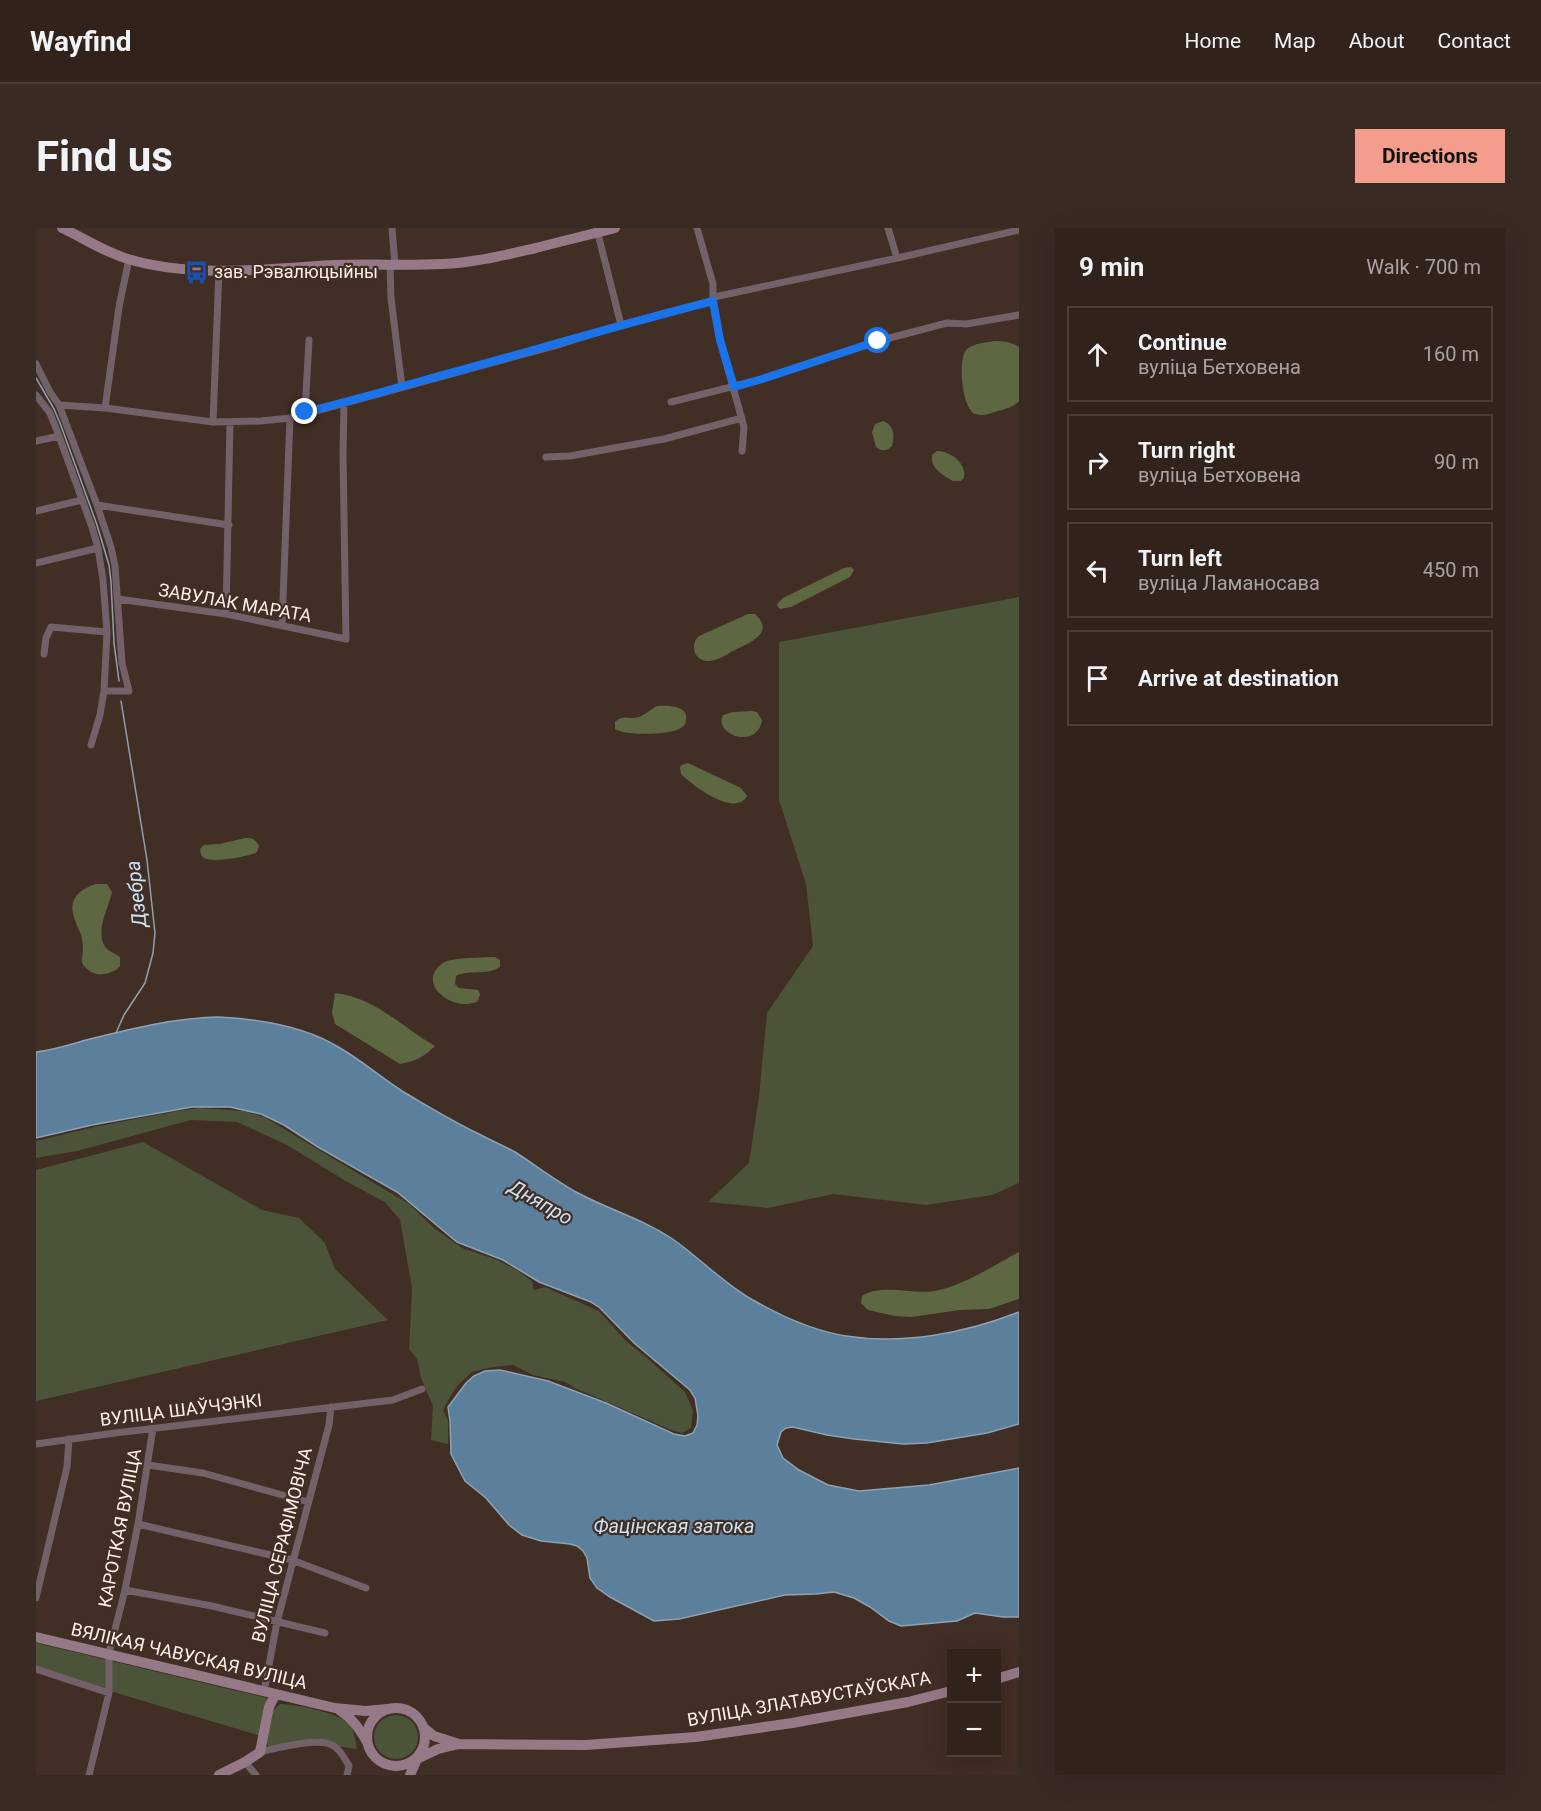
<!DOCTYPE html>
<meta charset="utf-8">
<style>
:root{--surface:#31221b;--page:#392a24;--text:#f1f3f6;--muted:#a8a4a3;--line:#4c3f3a;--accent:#f49d8c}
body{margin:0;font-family:Roboto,sans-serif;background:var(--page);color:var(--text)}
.controls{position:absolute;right:18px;bottom:18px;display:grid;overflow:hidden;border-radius:0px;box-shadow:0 6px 24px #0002}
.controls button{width:54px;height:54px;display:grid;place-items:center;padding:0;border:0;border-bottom:2px solid var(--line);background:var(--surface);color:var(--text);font:30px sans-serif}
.stop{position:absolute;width:18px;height:18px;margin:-14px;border:4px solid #1a73e8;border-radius:50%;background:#fff}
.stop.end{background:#1a73e8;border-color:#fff;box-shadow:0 2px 6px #0008}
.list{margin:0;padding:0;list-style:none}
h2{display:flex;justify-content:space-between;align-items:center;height:78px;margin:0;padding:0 24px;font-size:26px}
h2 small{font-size:20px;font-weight:400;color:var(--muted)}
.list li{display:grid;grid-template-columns:39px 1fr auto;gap:18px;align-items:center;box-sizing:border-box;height:96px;margin:0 12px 12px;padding:0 12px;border:2px solid var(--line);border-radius:0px}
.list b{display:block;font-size:22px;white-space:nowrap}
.list p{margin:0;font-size:20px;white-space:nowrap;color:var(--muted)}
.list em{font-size:20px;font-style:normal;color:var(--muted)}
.icon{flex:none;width:33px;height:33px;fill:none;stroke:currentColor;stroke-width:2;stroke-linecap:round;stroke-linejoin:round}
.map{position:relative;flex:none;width:983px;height:1547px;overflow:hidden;border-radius:0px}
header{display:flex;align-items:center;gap:36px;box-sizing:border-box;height:84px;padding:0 30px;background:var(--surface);border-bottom:2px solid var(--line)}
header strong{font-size:28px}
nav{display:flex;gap:33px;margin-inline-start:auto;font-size:21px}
.intro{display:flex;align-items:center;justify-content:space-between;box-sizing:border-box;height:144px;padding:0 36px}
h1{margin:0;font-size:42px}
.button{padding:15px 27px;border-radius:0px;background:var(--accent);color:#111;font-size:21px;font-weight:700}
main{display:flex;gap:36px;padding:0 36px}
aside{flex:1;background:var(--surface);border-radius:0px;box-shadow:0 6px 24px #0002}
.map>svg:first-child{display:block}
.green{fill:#4b5338}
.forest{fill:#5d6842}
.water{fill:#5c809c;stroke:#8da2b3;stroke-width:1.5}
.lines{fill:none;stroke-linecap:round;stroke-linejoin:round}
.stream{stroke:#8da2b3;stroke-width:1.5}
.street{stroke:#736169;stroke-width:7}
.secondary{stroke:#967987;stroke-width:10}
.route{stroke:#1a73e8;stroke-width:8}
.labels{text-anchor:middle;stroke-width:4.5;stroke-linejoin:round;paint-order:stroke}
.poi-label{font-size:18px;fill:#fef1ea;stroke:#412e24;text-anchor:start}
.street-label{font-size:18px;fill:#fef1ea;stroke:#412e24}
.water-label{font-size:20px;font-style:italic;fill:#cbe2f5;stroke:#412e24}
</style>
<header>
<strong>Wayfind</strong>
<nav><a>Home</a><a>Map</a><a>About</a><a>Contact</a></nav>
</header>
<div class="intro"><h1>Find us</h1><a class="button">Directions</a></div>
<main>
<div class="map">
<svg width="983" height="1547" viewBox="0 0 983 1547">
<rect width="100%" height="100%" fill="#412e24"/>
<path class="green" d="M983,369v586l-27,12 -66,10 -93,-11 -65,14 -60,-6 41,-39 10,-67 8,-83 46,-67 -7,-62 -27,-84v-158z
M163,880l44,3 21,6 145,87 25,24 28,20 33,11 22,11 15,11 2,9 11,-3 54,24 28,31 18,14 40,36 8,18 -2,18 -9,5 -11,-3 -96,-42 -10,-6 -32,-7 -20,-10 -20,2 -21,5 -16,15 -13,23 5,11v23l-17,-4 2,-34 -12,-28 -4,-19 -8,-10 3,-61 -12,-68 -15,-18 -36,-19 -62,-38 -50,-23 -46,-2 -114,31 -41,7v-17l63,-15 73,-14z
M107,914l119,68 37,8 26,25 10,26 53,51 -352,81v-231z
M0,1415l231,55 -6,38 -225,-67z
M244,1476c16,0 60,9 70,21 5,7 5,16 7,24 -30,-5 -59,-5 -89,-3l-2,-6 7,-30z
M338 1509a22 22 0 1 1 44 0a22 22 0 1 1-44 0Z"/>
<path class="forest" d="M958,113c10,0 17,1 25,6v54c-5,6 -13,8 -21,10 -7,2 -15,6 -23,3 -13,-5 -18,-56 -8,-65 7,-6 19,-6 27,-8z
M847,193c11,4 12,14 9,25 -5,5 -10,6 -16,1l-4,-15 3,-8z
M901,223c14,0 30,13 27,27l-3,3h-8c-10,-6 -23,-13 -21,-26z
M815,339l3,3 -4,7 -59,30 -11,2 -2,-2 -1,-3 6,-6 61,-30z
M712,386h7c21,19 -6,29 -20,36 -8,4 -17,11 -26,11 -6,0 -9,-2 -13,-6 -3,-7 -3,-14 3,-19z
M621,478c9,-1 32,-1 29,14 0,4 -2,6 -5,8 -10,7 -56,8 -66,1v-7c8,-8 14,-2 24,-5 6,-2 12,-8 18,-11z
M716,483l5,1 5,8c-5,31 -49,14 -39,-5l10,-3z
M652,535l53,25 6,8c-12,22 -55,-11 -66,-22l-1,-7 2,-2z
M209,610c7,0 11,1 14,8l-2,6c-8,5 -45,11 -53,6 -4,-3 -3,-5 -4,-9l4,-4 16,-1z
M60,656h11l5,8c-3,16 -19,41 -5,57 4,3 9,5 13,8v9l-4,4c-13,7 -26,6 -34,-7 0,-8 2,-16 0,-24 -1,-7 -5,-12 -7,-19 -8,-20 3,-30 21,-36z
M454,729h5l5,3v7c-14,9 -30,2 -44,9l-1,8 4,4 19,2 2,4 -2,7c-24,13 -64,-18 -35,-38 9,-6 35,-5 47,-6z
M299,765c39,4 67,34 100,53 -11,11 -19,15 -35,18l-65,-40 -3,-11z
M983,1024v47l-30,10 -29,1 -49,7 -16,-1 -27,-6 -7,-7 1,-7c20,-13 50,-1 73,-5 28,-5 59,-26 84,-39z"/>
<path class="water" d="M182,789c41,2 87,9 122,31 24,14 44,32 67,46 24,14 47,28 72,40 11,6 25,12 36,18 22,14 42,30 65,42 30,16 65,26 94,46 27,19 50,44 79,60 28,16 61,31 93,36 57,9 120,-3 173,-24v112l-32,9 -60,10 -24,1 -49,-5 -27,-4 -34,-8 -7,1 -5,4 -4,13 6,13 16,12 29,15 31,6 70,-6 90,-17v149h-16l-28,-4 -18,8 -56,5 -12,-5 -19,-14 -16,-9 -20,-6 -18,2 -31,1 -106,24 -25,2 -44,-24 -13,-9 -7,-10 -3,-20 -4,-7 -6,-5 -7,-2 -29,-3 -19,-6 -13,-10 -23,-27 -21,-17 -14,-27 -1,-33 -2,-14 18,-24 8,-7 11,-5 15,-1 48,11 58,22 68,31 11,2 8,-3 4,-8 1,-9 -3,-18 -5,-8 -56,-47 -35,-36 -8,-5 -52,-20 -36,-22 -46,-18 -60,-50 -79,-45 -34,-22 -23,-11 -31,-7h-38l-100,18 -56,13v-86c18,-2 33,-7 50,-12 44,-11 87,-22 132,-23z"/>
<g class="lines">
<path class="stream" d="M0,150l18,31 6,14 37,102 12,40 2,17 3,61 5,38
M80,805l8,-18 21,-32 8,-30 2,-20 -8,-73 -26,-159"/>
<path class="street" d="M356,0l3,37
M661,0l16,56v17l7,39 24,87 -2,24
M852,0l9,30
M561,2l24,95
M354,37l1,33 11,89
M678,69l188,-40 117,-27
M0,136l14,28 9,13 38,100 14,42 4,19 7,97 7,28h-25
M0,167l14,18 9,23 33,91 6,21 5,32 4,52 -3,59 -4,24 -9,30
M635,174l88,-22 119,-39 69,-18 19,1 53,-9
M23,177l46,3 108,14 48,-1 29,-3 271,-74 60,-19 92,-24
M69,180l14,-101 10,-48
M269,184l4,-72
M177,194l6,-152
M0,213l23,-5
M510,229l24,-1 94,-17 78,-21
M61,277l132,20
M0,283l46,-11
M0,335l62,-15
M82,371l108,15 120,25 -3,-185 1,-51
M190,386l4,-191
M246,398l8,-208
M8,426l2,-16 5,-11 56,5
M0,1216l79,-11 278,-33 29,-11
M112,1237l55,8 105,29
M102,1296l154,36 74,28
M89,1362l87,16 113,27
M0,1370l31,-131 2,-28
M0,1441l73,24
M228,1464l13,-70 52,-197 2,-18
M224,1524c16,-4 51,-12 66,-9 12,2 18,14 23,23l-2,9
M209,1534l11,13
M53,1547l20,-82v-40l16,-63 13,-66 15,-96"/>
<path class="secondary" d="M26,0c22,10 42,24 66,31 60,18 129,11 190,7 41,-3 83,0 124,-2 31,-1 63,-9 94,-16 26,-7 53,-13 79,-20
M0,1409l299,71 30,3 22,-2
M960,1451l23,-7
M331 1509a29 29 0 1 1 58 0a29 29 0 1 1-58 0Z
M302,1481c14,9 21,19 29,33
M387,1499l11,9 25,8
M183,1547l26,-13 15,-10 9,-45 6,-12
M374,1547l7,-16 21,-10 21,-5 127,1 110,-8 96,-14 116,-21 43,-11"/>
</g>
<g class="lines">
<path class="route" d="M269,184c39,-9 77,-20 116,-31 97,-26 194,-55 292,-80l7,39 14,47 25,-7 119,-39"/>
</g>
<defs>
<symbol id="bus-bare" viewBox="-9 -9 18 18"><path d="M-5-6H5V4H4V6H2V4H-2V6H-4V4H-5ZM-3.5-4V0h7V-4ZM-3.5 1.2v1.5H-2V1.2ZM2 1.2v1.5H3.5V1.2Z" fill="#1a4fb4" stroke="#412e24" stroke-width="2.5" paint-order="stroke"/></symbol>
</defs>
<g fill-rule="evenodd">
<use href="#bus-bare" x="144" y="28" width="33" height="33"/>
</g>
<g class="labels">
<g class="poi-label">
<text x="178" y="50">зав. Рэвалюцыйны</text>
</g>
<g class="street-label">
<text transform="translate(199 375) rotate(10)" y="6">ЗАВУЛАК МАРАТА</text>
<text transform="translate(145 1182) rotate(-7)" y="6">ВУЛІЦА ШАЎЧЭНКІ</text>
<text transform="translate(84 1300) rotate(-79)" y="6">КАРОТКАЯ ВУЛІЦА</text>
<text transform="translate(246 1317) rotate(-76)" y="6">ВУЛІЦА СЕРАФІМОВІЧА</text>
<text transform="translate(153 1428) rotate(13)" y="6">ВЯЛІКАЯ ЧАВУСКАЯ ВУЛІЦА</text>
<text transform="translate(773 1471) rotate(-10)" y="6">ВУЛІЦА ЗЛАТАВУСТАЎСКАГА</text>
</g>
<g class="water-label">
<text transform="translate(100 666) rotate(-96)" y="7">Дзебра</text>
<text transform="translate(505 974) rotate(30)" y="7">Дняпро</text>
<text x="638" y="1305">Фацінская затока</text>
</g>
</g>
</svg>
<div class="controls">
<button>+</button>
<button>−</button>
</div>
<div class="stop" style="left:842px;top:113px"></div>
<div class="stop end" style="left:269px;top:184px"></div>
</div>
<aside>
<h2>9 min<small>Walk · 700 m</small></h2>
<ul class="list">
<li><svg class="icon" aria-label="ahead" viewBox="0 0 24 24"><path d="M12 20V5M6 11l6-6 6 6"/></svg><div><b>Continue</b><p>вуліца Бетховена</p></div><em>160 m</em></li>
<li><svg class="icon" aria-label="right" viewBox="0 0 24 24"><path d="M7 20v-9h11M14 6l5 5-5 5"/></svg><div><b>Turn right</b><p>вуліца Бетховена</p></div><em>90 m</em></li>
<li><svg class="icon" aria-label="left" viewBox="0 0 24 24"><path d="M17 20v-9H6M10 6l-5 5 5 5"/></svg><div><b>Turn left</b><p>вуліца Ламаносава</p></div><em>450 m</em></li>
<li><svg class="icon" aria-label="arrive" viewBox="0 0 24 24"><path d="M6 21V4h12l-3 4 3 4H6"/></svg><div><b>Arrive at destination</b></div></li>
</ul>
</aside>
</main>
